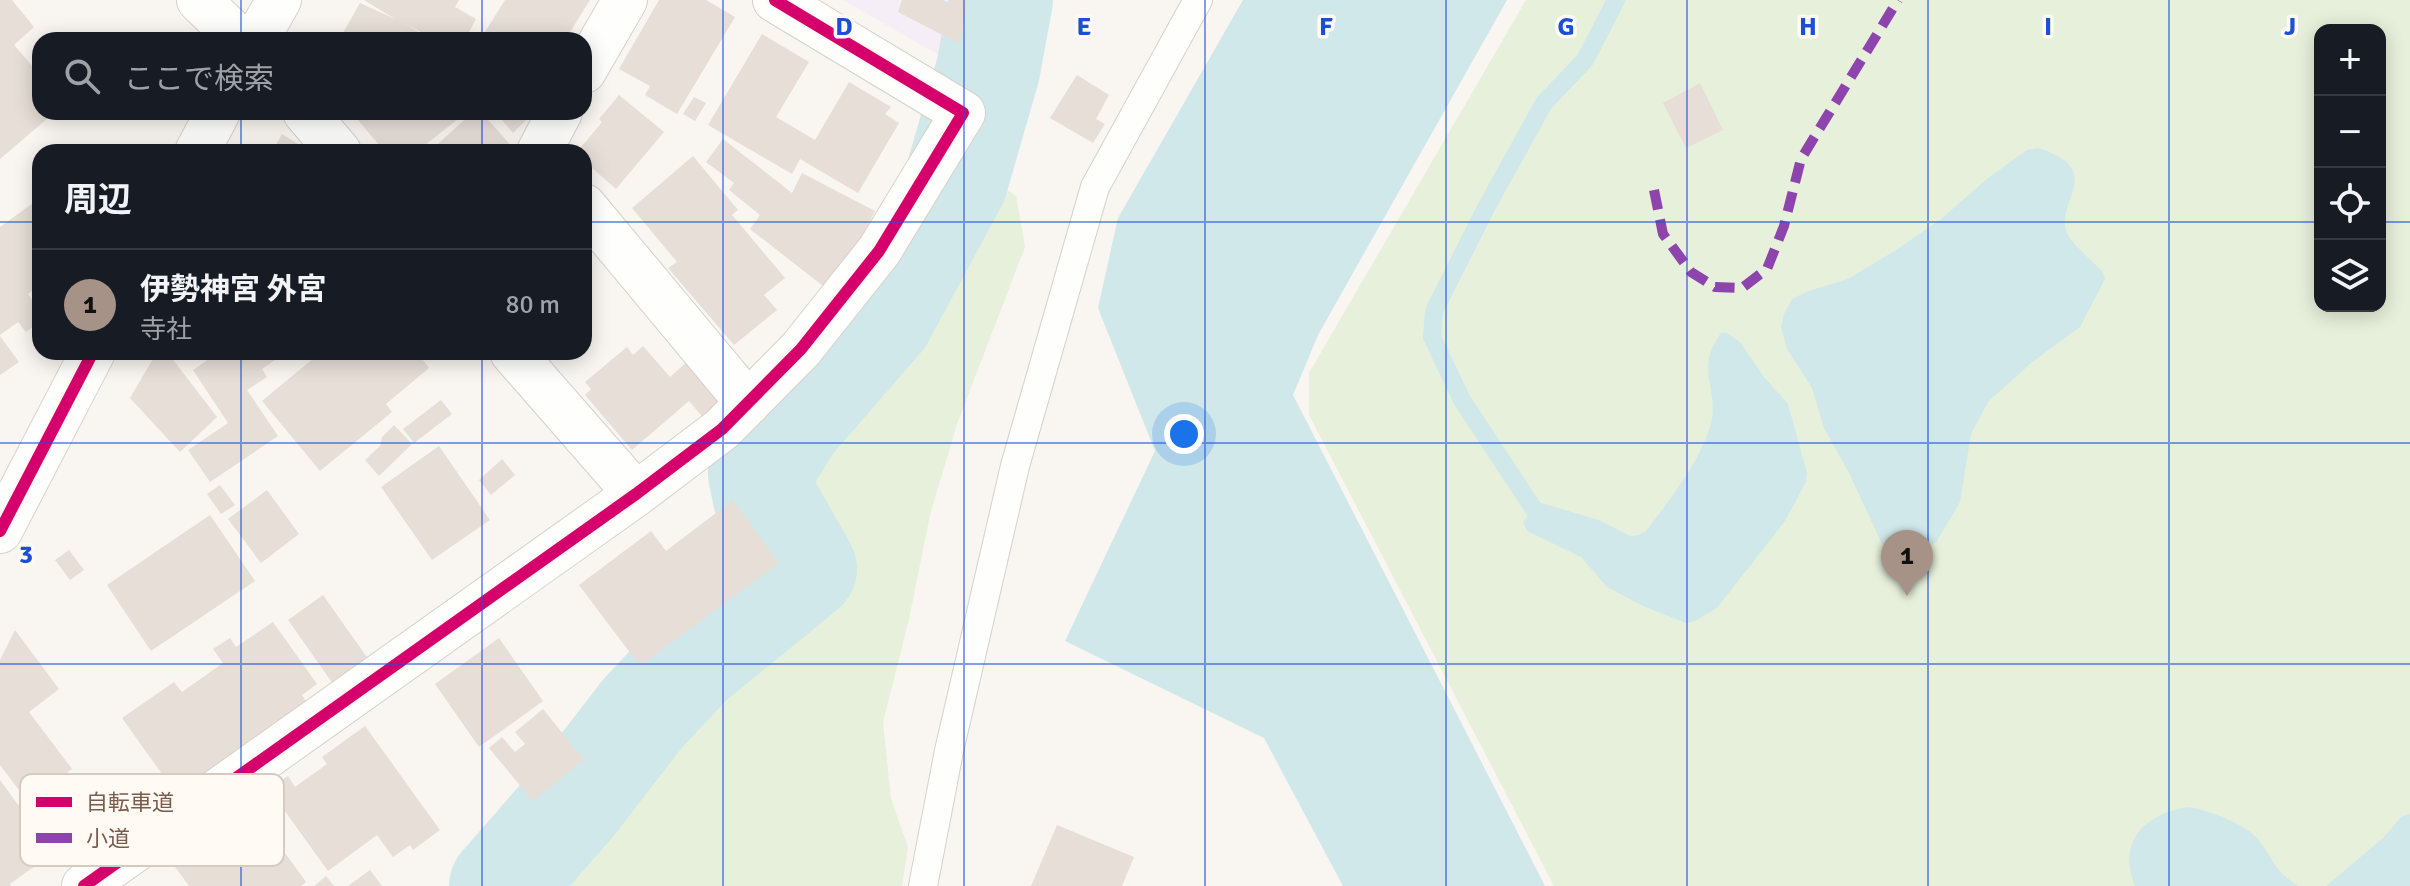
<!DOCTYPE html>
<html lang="ja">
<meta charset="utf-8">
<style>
:root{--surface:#171b24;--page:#20242c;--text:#f1f3f6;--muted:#9ea1a6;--line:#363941;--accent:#a69286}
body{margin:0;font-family:Signika,"Noto Sans JP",sans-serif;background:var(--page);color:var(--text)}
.controls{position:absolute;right:24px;top:24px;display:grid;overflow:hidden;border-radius:16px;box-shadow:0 4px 20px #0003}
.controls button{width:72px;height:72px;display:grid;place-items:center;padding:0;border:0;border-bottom:2px solid var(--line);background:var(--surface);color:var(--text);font:40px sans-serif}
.you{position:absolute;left:1184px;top:434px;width:28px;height:28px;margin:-20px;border:6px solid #fff;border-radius:50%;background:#1a73e8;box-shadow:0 0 0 12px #1a73e833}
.badge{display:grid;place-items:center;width:52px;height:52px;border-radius:50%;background:var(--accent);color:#111;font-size:26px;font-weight:700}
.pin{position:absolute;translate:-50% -66px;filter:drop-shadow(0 2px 4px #0008)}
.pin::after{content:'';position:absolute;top:42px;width:28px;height:24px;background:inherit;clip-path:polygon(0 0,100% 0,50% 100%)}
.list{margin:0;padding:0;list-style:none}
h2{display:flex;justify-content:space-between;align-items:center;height:104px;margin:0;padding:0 32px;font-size:34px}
h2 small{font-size:26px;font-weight:400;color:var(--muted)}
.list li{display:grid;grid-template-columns:52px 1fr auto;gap:24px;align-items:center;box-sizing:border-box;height:112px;padding:0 32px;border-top:2px solid var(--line)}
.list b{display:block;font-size:30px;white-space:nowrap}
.list p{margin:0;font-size:26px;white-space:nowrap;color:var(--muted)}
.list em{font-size:26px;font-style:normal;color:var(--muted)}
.icon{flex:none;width:44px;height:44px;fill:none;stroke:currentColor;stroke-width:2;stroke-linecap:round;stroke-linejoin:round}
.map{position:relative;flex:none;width:2410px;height:886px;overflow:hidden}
.search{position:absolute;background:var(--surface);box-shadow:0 4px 20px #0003;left:32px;top:32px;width:560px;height:88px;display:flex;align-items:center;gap:20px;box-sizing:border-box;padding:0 28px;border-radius:24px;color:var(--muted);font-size:30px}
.panel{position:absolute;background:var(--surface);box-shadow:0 4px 20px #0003;left:32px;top:144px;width:560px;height:216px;border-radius:24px}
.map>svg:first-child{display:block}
.education{fill:#f6eef6}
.green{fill:#e7f0db;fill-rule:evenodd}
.water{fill:#d0e8ea}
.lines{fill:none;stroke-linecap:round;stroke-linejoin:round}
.stream{stroke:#d0e8ea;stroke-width:18}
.river{stroke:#d0e8ea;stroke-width:104}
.building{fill:#e6ded7}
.lane-casing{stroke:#d7d1cb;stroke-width:30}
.street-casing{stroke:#d7d1cb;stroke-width:46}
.secondary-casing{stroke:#d9d2cb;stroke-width:46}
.lane{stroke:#fefefd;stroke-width:28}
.street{stroke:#fefefd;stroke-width:44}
.secondary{stroke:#fefefd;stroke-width:44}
.quiet{stroke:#8e44ad;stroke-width:10;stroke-dasharray:20 10;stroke-linecap:butt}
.cycleway-casing{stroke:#fffaf3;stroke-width:17}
.cycleway{stroke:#d6006c;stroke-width:12}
.grid{fill:none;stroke:#1d4ed8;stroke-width:2;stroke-opacity:0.55}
.key{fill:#fffaf3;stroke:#d7cbc1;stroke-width:2}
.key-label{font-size:22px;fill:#7a5c4d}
.grid-label{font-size:26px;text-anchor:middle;font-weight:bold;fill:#1d4ed8;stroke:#fffaf3;stroke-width:7;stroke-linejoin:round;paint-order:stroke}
</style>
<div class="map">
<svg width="2410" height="886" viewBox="0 0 2410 886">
<rect width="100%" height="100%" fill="#f9f5f0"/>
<path class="education" d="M843,0h146l-19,73z"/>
<path class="green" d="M1526,0h884v886h-856l-245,-471v-42zM2320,30h60v276h-60z
M996,181l20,15 9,51 -68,177 -27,91 -21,104 -26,103 8,77 17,48 -6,39h-381l85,-104 146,-157 70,-54 -44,-81 3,-18 15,-25 54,-68 51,-57 73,-128z"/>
<path class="water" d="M1243,0h264l-189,335 -25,60 252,491h-202l-79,-148 -199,-97 90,-190 -57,-143 20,-90z
M2038,148c72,23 13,55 30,87 4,8 27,29 35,37l2,7 -25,48 -49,36 -43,39 -17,32 -11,68 -23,39 -19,14 -16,1 -20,-12 -33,-71 -25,-45 -12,-40 -25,-39 -6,-22 3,-13 8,-15 16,-8 40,-12 48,-29 45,-31 47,-41 39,-28z
M1721,333h6l13,9 24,35 24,27 19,69 -1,9 -21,39 -68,87 -22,13 -9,2 -43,-17 -36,-19 -26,-30 -54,-26 -4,-9 15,-20 61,18 31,16 9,-1 7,-4c24,-32 50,-64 63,-101 14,-39 -17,-58 12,-97z
M2189,807c21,4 55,16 69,32 17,21 14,31 41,47h-164c-19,-45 11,-73 54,-79z
M2410,814v72h-84l57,-48 18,-21z"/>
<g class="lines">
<path class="stream" d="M1533,508l-71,-108 -30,-63 2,-26 54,-107 56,-101 41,-43 31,-60"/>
<path class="river" d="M501,886l74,-85 68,-88 48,-51 114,-93 -40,-71 -5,-25 30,-49 92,-106 74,-137 32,-111 13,-70"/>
</g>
<path class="building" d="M0,0h12l22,27 -20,18 26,30v37h15l-55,47z
M364,0h95l-4,7 21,12 -11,21h-30l-31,-17 27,17h-92l21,-37 35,16z
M505,0h85l-25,40h-85z
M659,0h47l29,17 -58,97 -32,-19 5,-9 -31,-17z
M902,0h41l6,3v-3h19l-8,44 -62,-32z
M762,34l47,28 -33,55 39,23 34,-58 42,25 -6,7 14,9 -41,70 -58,-34 -8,15 -84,-49z
M1077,75l32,20 -13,24 9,5 -12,19 -43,-25z
M1700,83l23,47 -37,18 -23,-45z
M619,95l45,37 -48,57 -32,-28v-9h-7l25,-30 -3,-3z
M694,97l12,6 -11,18 -12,-7z
M358,112h109l-51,40h-31l-28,-33z
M473,112h8l36,40h-88z
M495,112h28l5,6 -15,15z
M282,134l29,18h-39z
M723,139l69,54 10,-20 73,38 -18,34 -34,41 -73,-57 10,-14 -31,-25 5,-7 -28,-21z
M693,156l45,54 -6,5 53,63 -21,17 13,15 -43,35 -66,-77 9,-6 -45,-54z
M40,198v87l-12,9 12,17v11l-14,10 -8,-10 -18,13v-108z
M0,336l19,26 -19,13z
M643,346l27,31 19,-17 30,35 -5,35 -25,-29 -57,49 -47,-55 6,-6 -6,-7 42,-35 6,8z
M157,352h10l50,65 -37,35 -50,-54z
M219,352l5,4 5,-4h58l-25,17 5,8 -20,13 31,46 -68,46 -22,-32 40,-27 -35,-53z
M321,352h96l12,16 -43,36 6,8 -72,59 -58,-70z
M441,400l11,14 -38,29 -11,-14z
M394,425l18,19 -33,32 -14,-16 15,-14 2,-9z
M439,446l51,74 -58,40 -51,-73z
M502,459l13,16 -24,20 -12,-15z
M220,485l15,20 -14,9 -14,-20z
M267,490l32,44 -38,29 -33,-44z
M733,500l46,63 -139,103 -61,-81 72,-54 15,20z
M210,515l45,66 -104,70 -44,-66z
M69,550l15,20 -14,10 -15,-20z
M323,595l48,68 -35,25 -48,-68z
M273,622l44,62 -15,11 5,8 -130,92 -55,-77 52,-36 8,10 41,-29 -10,-14 17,-11 6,9z
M15,630l44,59 -30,23 43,57 -44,33 -28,-37v-105z
M499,638l44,63 -64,46 -44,-63z
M543,709l41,51 -51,41 -44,-53 13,-11 13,15 10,-8 -10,-12z
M365,726l75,104 -27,20 -3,-5 -17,12 -16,-22 -49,36 -59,-82 19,-13 7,11 32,-23 -5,-7z
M0,780l53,73 -43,31 1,2h-11z
M259,817l47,65 -5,4h-112l-19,-26 20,-14 10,14z
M1057,825l77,32 -12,29h-91z
M370,870l12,16h-34z
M326,876l8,10h-20z"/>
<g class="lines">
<defs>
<path id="lane" d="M923,886l26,-135 66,-285 80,-279 103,-187"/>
<path id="street" d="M199,0l41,40
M584,71l41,-71
M305,112l34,40
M539,152l21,-40
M584,206l164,197
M512,352l124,142
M84,886l552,-392 86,-65 79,-80 78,-98 84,-138 -188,-113"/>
<path id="secondary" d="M256,40l23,-40
M197,152l21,-40
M0,531l93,-179"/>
</defs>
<use href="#lane" class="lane-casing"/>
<use href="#street" class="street-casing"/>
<use href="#secondary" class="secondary-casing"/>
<use href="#lane" class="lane"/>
<use href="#street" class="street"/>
<use href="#secondary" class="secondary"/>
<path class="quiet" d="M1654,190l9,44 28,38 24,15 27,1 25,-19 17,-43 17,-67 97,-159"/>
<defs>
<path id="cycleway" d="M0,531l93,-179
M84,886l552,-392 86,-65 79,-80 78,-98 84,-138 -188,-113"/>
</defs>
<use href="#cycleway" class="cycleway-casing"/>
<use href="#cycleway" class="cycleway"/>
</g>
<path class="grid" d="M241,0v40M482,0v40M723,0v886M964,0v886M1205,0v886M1446,0v886M1687,0v886M1928,0v886M2169,0v886M241,112v40M482,112v40M0,222h40M584,222h1736M2380,222h30M241,352v534M482,352v534M0,443h2410M0,664h2410"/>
<rect x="20" y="774" width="264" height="92" rx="12" class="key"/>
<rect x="36" y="797" width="36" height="10" fill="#d6006c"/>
<rect x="36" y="833" width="36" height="10" fill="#8e44ad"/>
<g class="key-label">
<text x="86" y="810">自転車道</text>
<text x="86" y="846">小道</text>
</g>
<g class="grid-label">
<text x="844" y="35">D</text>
<text x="1084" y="35">E</text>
<text x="1326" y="35">F</text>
<text x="1566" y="35">G</text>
<text x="1808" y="35">H</text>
<text x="2048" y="35">I</text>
<text x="2290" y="35">J</text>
<text x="26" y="563">3</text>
</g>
</svg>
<div class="controls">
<button>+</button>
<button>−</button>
<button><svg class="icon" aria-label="locate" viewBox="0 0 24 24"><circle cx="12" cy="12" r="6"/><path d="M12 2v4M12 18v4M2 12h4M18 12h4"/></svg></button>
<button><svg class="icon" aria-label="layers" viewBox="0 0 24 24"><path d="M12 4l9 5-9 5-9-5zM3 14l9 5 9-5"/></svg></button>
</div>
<div class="you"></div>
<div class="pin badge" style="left:1907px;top:596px">1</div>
<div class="search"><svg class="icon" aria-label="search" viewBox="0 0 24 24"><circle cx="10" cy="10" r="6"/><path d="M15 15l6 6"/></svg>ここで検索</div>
<section class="panel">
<h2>周辺<small></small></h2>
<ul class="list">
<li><span class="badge">1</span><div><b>伊勢神宮 外宮</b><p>寺社</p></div><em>80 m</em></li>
</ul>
</section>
</div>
